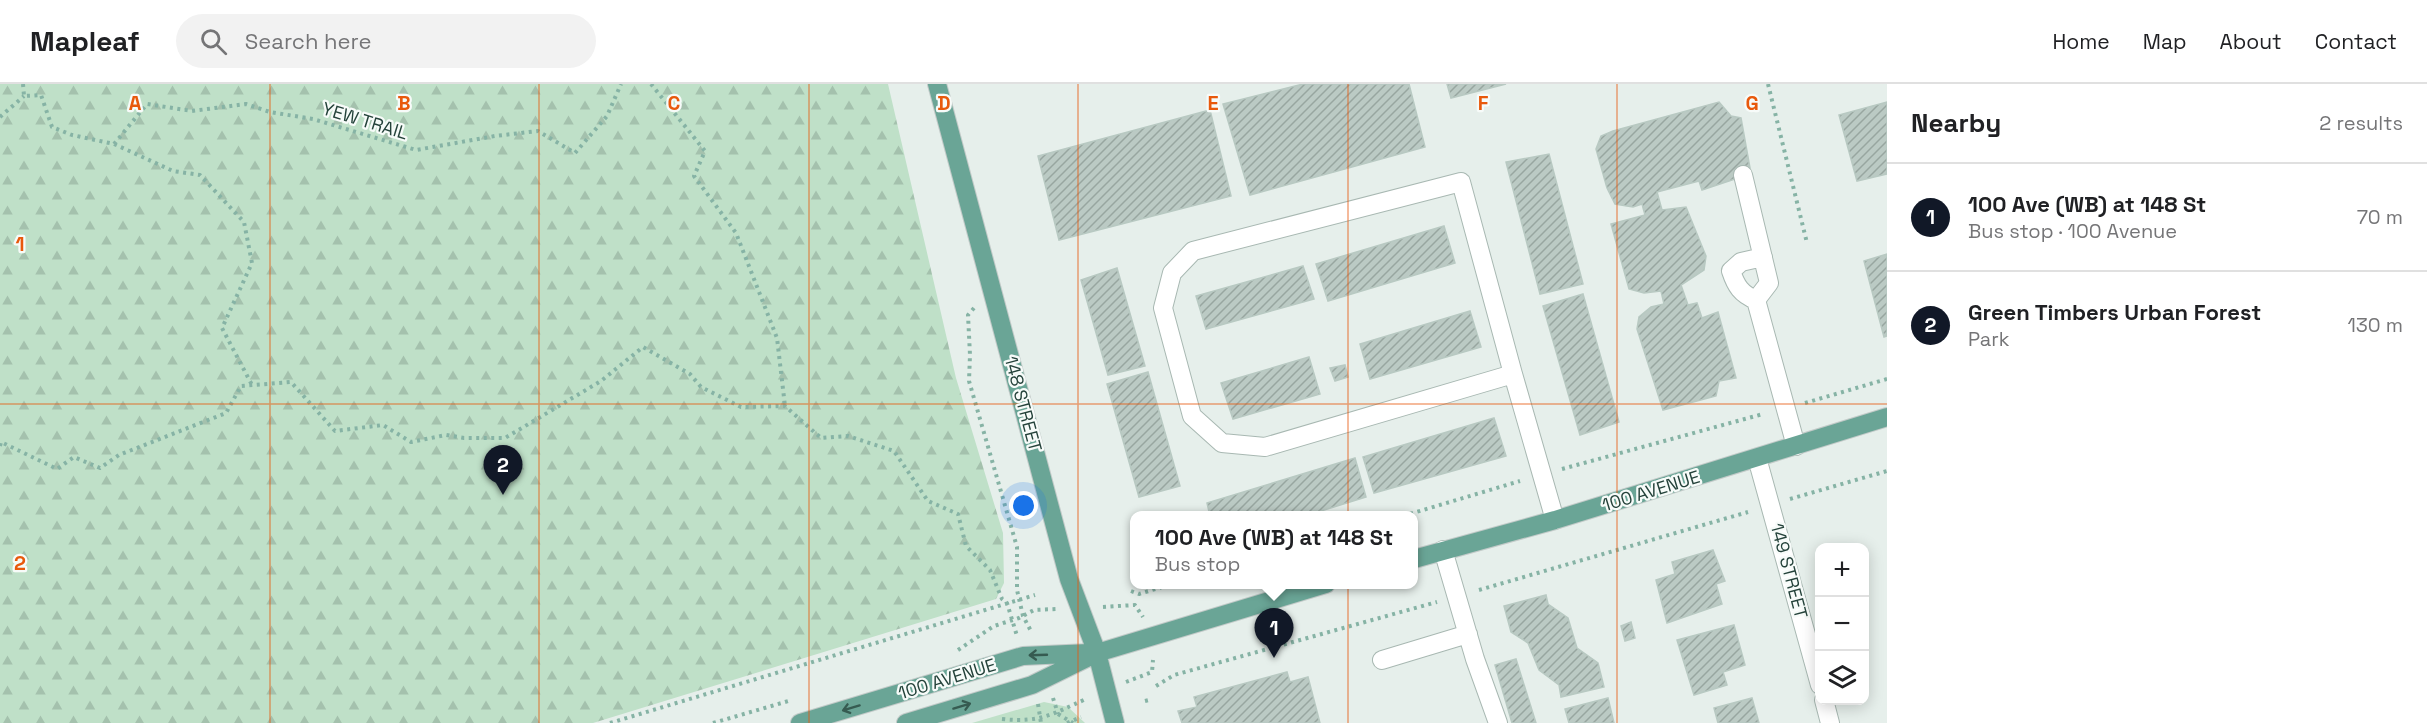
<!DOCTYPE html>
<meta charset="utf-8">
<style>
:root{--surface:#fff;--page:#f2f2f2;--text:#202124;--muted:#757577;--line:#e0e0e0;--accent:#111827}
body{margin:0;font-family:"Space Grotesk",sans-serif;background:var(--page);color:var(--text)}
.controls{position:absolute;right:18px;bottom:18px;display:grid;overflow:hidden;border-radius:12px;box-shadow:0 3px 15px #0003}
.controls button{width:54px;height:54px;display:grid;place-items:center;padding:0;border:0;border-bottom:2px solid var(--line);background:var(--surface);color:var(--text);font:30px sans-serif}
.you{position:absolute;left:1024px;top:422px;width:21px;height:21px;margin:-15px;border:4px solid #fff;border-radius:50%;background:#1a73e8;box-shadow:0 0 0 9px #1a73e833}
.badge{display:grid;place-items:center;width:39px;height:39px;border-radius:50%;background:var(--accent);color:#fff;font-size:20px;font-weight:700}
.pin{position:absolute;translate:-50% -50px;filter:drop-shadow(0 2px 3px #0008)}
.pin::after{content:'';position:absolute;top:32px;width:21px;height:18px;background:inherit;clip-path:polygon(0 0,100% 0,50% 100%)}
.popup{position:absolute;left:1130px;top:427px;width:288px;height:78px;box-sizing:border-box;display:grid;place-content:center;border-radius:12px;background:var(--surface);filter:drop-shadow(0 2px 4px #0005);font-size:20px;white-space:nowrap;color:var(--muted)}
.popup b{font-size:22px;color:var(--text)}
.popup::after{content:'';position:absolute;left:50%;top:100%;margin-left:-12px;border:12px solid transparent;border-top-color:var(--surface)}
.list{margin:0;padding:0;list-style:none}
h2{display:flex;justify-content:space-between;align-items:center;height:78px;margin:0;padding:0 24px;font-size:26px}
h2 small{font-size:20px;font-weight:400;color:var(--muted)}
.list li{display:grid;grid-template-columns:39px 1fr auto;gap:18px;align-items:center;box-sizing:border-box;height:108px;padding:0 24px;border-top:2px solid var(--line)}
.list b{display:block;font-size:22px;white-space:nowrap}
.list p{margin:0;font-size:20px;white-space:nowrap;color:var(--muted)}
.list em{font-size:20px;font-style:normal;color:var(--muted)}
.icon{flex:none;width:33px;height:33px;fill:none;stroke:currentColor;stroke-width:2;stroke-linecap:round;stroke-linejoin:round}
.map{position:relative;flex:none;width:1887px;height:639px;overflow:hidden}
header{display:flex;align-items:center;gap:36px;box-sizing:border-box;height:84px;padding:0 30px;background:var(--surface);border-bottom:2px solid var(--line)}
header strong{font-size:28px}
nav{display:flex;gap:33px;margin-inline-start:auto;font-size:21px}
.search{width:420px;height:54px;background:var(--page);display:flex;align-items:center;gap:15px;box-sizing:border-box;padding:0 21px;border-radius:33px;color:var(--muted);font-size:22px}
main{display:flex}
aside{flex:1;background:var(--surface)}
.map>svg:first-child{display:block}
.green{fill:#bfe0c8}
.forest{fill:url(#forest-firs)}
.building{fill:url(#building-hatch);stroke:#b8c9c2;stroke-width:1.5}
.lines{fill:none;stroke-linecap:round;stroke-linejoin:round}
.minor-casing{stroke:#a8b8b2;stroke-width:20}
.major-casing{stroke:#c2cac8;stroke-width:20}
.path{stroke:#86b3a5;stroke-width:4;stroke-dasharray:3 4.5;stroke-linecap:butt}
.minor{stroke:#fff;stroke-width:18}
.major{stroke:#6aa596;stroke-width:18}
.oneway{stroke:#365b51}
.grid{fill:none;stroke:#e8590c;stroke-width:1.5;stroke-opacity:0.55}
.labels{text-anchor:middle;stroke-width:4.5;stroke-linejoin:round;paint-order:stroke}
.street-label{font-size:18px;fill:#24423a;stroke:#f7fbf9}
.grid-label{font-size:20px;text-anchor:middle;font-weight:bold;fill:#e8590c;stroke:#f7fbf9;stroke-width:4.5;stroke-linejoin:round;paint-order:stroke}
</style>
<header>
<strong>Mapleaf</strong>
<div class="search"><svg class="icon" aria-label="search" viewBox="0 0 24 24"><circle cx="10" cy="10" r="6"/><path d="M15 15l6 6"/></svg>Search here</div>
<nav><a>Home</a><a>Map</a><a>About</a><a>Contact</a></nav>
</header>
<main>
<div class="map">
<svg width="1887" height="639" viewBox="0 0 1887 639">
<defs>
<pattern id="forest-firs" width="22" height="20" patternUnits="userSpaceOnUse" patternTransform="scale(1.5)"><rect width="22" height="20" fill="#bfe0c8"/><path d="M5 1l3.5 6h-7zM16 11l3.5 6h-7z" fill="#a4c1ad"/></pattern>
<pattern id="building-hatch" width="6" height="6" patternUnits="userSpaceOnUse" patternTransform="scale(1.5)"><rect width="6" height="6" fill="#bbcac4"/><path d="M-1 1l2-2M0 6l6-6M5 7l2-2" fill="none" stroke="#98a6a0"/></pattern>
</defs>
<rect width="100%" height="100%" fill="#e6efeb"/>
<path class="green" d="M1044,618l24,5 17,16h-113z"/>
<path class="forest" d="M0,0h888l68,294 47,155 1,50 -8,16 -403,124h-593z"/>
<path class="building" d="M1303,0h106l16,63 -175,48 -27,-91z
M1447,0h59l-55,14z
M1719,18l12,14 10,2 9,50 -13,4 1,6 -36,12 -3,-9 -42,11 5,18 24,-3 20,49 -2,14 -23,15 7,20 9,-2 5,15 16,-6 18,66 -17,3 -3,15 -53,14 -26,-81 2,-12 12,-10 13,-3 -3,-13 -17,2 -15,-4 -18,-65 34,-9 -3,-11 -9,3 -18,-3 -8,-16 -11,-39 5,-13 12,-5z
M1887,18v72l-30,7 -18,-66z
M1210,26l21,86 -172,44 -21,-84z
M1549,70l34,130 -43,10 -34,-132z
M1444,142l11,37 -127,38 -12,-37z
M1887,170v82l-3,1 -20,-76z
M1303,182l11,33 -108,30 -10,-33z
M1117,184l28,98 -37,9 -27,-95z
M1583,210l36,128 -39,13 -37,-129z
M1470,227l11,36 -111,32 -10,-35z
M1309,273l11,37 -87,25 -12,-36z
M1345,281l3,12 -13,4 -5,-13z
M1148,288l32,114 -41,11 -32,-113z
M1494,334l12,38 -132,37 -11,-36z
M1355,374l11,39 -61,19h-95l-3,-13z
M1713,466l12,31 -9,3 6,20 -55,19 -11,-43 19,-6 -3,-12z
M1546,511l2,9 20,14 9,30 21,15 6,24 -43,10 -2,-12 -20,-15 -11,-27 -17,-11 -7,-26z
M1631,538l4,16 -10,3 -4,-15z
M1734,541l11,40 -22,7 4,13 -33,10 -17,-55z
M1516,575l20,64h-24l-17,-58z
M1287,588l3,10 18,-5 12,46h-138l-4,-12 19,-4 -3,-10z
M1608,614l6,25h-45l-4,-14z
M1752,614l7,25h-41l-4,-15z"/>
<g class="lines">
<defs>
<path id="minor" d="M1743,91l26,108 -13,17 40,146
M1461,98l52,192 -248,73 -43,-4 -30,-27 -29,-108 9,-35 21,-22z
M1756,216c-15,-6 -20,-14 -25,-29l10,-9 22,-5
M1513,290l42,146
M1757,374l63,227
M1443,466l32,109 23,64
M1382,576l86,-26
M1824,616l6,23"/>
<path id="major" d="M937,0l132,495 28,74 18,70
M1414,475l141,-39 332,-103
M800,639l223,-67 66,-3
M906,639l126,-38 65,-32 229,-69"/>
</defs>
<use href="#minor" class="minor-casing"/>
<use href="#major" class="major-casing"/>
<path class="path" d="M23,0l1,12 17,-1 11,32 20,8 42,9 59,27 27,4 44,47 8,41 -30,65 30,57
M651,0l54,67 -11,25 42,57 41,105 8,68
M1768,0l39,159
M0,33l24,-21
M114,60l33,-40 45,7 54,-7 24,8 43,7 103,31 79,-14 43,-5 37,22 32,-37 14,-32
M974,224l-6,7 2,40 -1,26 48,166v43l6,26 9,17
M1805,319l82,-24
M0,362l1,-4 56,27 17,-12 26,11 19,-13 107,-42 15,-27 50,-4 44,49 48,-6 28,17 35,-7 18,3h41l96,-57 42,-34 47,27 11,13 40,20 44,-1 36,32 27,-2 46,15 34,50 30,13 8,32 24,24 12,29 5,4 10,33
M1562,385l201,-55
M1790,415l97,-28
M1403,432l117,-35
M1479,506l269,-78
M1131,507l8,3 33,-10
M1103,523l32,-2 8,12
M958,566l36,-24 25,-8 15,-8 22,-1
M1126,598l26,-10 1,-12
M1156,602l18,-11 263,-73
M1053,614l5,16
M1145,617l4,-1
M1038,620l3,19
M1058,630l15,9
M1002,635c39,4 50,-5 84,-20
M610,639l425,-128
M713,639l79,-23
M1067,639l14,-6"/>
<use href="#minor" class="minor"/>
<use href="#major" class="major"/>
</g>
<defs><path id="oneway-shaft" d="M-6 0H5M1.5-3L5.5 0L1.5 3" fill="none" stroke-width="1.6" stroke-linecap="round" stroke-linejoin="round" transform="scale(1.5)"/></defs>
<g class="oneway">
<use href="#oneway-shaft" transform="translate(1038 571) rotate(178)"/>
<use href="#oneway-shaft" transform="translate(962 622) rotate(-17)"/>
<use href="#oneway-shaft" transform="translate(851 624) rotate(163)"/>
</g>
<path class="grid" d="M270,0v639M539,0v639M809,0v639M1078,0v639M1348,0v639M1617,0v639M0,320h1887"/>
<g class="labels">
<g class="street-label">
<text transform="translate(365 37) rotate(17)" y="6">YEW TRAIL</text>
<text transform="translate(1023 320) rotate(75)" y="6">148 STREET</text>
<text transform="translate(1651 407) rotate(-17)" y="6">100 AVENUE</text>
<text transform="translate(1789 487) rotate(75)" y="6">149 STREET</text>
<text transform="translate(947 595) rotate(-17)" y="6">100 AVENUE</text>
</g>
</g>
<g class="grid-label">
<text x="135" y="26">A</text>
<text x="404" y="26">B</text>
<text x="674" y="26">C</text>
<text x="944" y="26">D</text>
<text x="1213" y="26">E</text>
<text x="1483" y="26">F</text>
<text x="1752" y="26">G</text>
<text x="20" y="167">1</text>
<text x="20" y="486">2</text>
</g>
</svg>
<div class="controls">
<button>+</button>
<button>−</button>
<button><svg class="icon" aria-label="layers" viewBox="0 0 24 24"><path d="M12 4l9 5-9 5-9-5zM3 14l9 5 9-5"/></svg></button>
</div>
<div class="you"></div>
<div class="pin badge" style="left:1274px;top:574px">1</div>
<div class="popup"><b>100 Ave (WB) at 148 St</b>Bus stop</div>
<div class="pin badge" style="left:503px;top:411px">2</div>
</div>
<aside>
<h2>Nearby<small>2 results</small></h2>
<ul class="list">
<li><span class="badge">1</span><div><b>100 Ave (WB) at 148 St</b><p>Bus stop · 100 Avenue</p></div><em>70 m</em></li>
<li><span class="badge">2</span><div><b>Green Timbers Urban Forest</b><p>Park</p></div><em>130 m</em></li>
</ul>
</aside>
</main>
